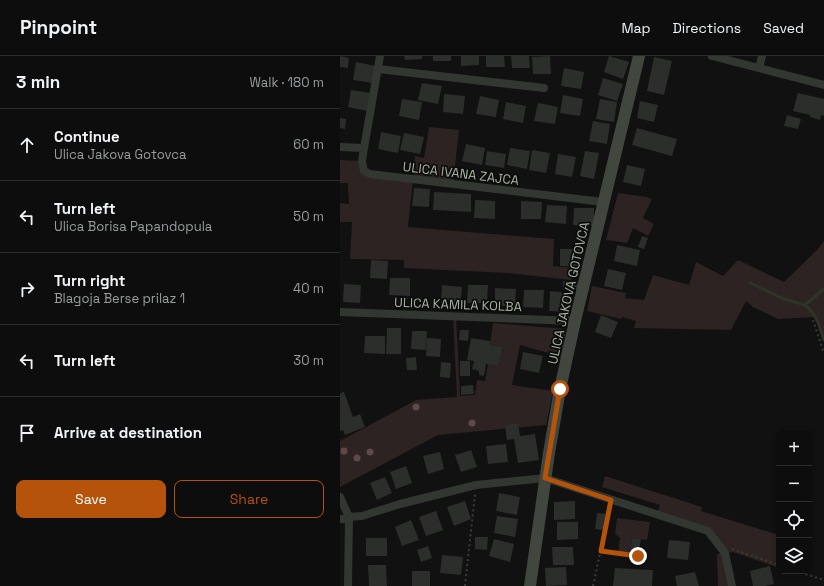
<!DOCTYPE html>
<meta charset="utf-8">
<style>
:root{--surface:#0c0d0c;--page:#1a1b1a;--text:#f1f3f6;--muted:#9a9c9d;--line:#2c2d2d;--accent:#b45309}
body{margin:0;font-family:"Space Grotesk",sans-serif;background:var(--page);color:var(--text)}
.controls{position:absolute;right:12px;bottom:12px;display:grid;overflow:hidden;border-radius:8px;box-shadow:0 2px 6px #0003}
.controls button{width:36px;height:36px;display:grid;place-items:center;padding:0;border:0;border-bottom:1px solid var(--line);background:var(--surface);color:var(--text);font:20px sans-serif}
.stop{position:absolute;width:12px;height:12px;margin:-9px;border:3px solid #b45309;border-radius:50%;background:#fff}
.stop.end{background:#b45309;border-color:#fff;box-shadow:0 1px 4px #0008}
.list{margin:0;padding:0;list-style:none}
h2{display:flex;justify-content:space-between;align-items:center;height:52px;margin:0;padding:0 16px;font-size:17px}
h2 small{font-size:13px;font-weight:400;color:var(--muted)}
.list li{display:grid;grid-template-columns:26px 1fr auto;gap:12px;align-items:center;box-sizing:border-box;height:72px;padding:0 16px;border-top:1px solid var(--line)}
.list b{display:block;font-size:15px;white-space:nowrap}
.list p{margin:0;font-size:13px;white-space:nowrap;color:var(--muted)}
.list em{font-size:13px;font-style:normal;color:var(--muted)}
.actions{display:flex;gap:8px;padding:12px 16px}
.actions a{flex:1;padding:9px 0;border:1px solid var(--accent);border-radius:8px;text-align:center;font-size:14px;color:var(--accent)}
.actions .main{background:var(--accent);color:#fff}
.icon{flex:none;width:22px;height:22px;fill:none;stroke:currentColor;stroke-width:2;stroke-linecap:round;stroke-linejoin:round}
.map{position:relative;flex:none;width:484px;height:530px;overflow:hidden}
header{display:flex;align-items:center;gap:24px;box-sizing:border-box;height:56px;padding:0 20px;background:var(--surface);border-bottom:1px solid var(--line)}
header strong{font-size:19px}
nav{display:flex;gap:22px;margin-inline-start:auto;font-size:14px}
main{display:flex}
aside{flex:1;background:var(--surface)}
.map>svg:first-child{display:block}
.green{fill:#2c2322}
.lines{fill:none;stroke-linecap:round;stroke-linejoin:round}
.stream{stroke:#2f3526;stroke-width:3}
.building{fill:#2b2e2a}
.path{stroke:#393e37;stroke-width:2;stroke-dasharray:2 3;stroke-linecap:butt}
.street{stroke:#323731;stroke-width:8}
.secondary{stroke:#41473f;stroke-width:12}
.tree{fill:#5f4948}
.route{stroke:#b45309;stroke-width:5}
.labels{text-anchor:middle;stroke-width:3.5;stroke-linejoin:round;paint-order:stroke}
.street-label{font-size:13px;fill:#a6b3a0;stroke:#0b0c0b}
</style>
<header>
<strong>Pinpoint</strong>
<nav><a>Map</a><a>Directions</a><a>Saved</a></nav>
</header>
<main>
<aside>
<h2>3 min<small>Walk · 180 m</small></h2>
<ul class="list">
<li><svg class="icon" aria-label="ahead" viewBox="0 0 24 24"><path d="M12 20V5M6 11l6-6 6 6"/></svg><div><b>Continue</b><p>Ulica Jakova Gotovca</p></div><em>60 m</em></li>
<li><svg class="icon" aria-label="left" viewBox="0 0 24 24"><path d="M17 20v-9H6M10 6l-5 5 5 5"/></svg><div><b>Turn left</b><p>Ulica Borisa Papandopula</p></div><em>50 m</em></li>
<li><svg class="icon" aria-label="right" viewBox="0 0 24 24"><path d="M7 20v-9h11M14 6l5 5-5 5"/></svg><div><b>Turn right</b><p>Blagoja Berse prilaz 1</p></div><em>40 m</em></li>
<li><svg class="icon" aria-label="left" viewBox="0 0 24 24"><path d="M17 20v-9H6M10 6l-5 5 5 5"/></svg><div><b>Turn left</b></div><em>30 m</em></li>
<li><svg class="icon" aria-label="arrive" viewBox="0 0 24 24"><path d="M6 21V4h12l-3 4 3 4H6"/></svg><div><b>Arrive at destination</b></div></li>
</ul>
<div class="actions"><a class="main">Save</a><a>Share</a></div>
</aside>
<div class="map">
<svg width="484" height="530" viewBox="0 0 484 530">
<rect width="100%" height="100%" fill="#101110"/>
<path class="green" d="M89,71l30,3 -6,54 -40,-5 -5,48 146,12 -1,27 19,2 -1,12 -63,-7 -104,-5v-8l-54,-1 2,-37h-12v-19l9,1 -1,-21h-8v-23l22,1 2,10 49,8 2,-23 9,2z
M278,137l29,4 5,2 -9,19 11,6 -6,12 -15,-8 -6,15 -21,-3z
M484,185v99l-8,-23 -38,2 -25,-12 -7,-6 -15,29 -97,-2 2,-7 -14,-4 -1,2 -34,-8 5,-25 34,7 -1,5 19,2 9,-25 36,10 7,-23 27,14 15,-16 46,22 34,-33z
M113,260h3l4,80 15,-1 2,-15 8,1 3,-17 11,2 4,-18 -13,-3 3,-22 73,6 -4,30 -10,-5 -32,-9 -8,40 41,6 -7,34 -108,10 -98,52v-46l76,-41 41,-3z
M265,420l97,31 -1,4 78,24v33l-46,-16 -8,1 -17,-22 -51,-17 3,-9 -58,-18z
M277,462l33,4 -3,18 -15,-2 -2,16 -12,-1 2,-15 -5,-4z
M382,497l7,33h-11l-1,-32z"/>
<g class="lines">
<path class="stream" d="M410,227l34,16 21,6
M484,233l-19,16c12,10 14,20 19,35"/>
</g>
<path class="building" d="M0,0l9,2 -1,10 -8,-1z
M64,0h18v3l-17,1z
M93,0h18v5h-18z
M121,0h18v9l-18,1z
M146,0h18l1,11h-19z
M171,0h18l1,12h-18z
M210,0l1,18h-18l-1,-17z
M269,0l20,6 -6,17 -19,-7z
M314,1l18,4 -8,34 -17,-4z
M16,6l20,4 -3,17 -20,-3z
M224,12l20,4 -3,17 -20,-3z
M263,22l20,6 -6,17 -19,-6z
M82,27l20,3 -4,18 -20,-4z
M11,34l20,3 -3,18 -20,-4z
M458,37l26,6v17l-3,-1 -1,5 -10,-3v-2l-17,-4z
M104,38l21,2 -2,18 -20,-2z
M223,39l20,4 -3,17 -20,-3z
M140,40l19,4 -3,17 -20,-3z
M62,43l20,3 -3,18 -20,-4z
M260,43l17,3 -3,20 -18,-3z
M300,45l18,4 -4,17 -17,-4z
M166,46l20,4 -3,17 -20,-4z
M198,47l20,4 -3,17 -21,-3z
M447,59l14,4 -3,10 -14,-3z
M0,62l6,1 -1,10 -5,-1z
M253,65l17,3 -3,20 -18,-3z
M297,72l40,11 -5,17 -40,-11z
M41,76l20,4 -3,17 -20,-4z
M64,77l20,4 -4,17 -20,-4z
M126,88l19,4 -3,17 -20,-4z
M170,92l20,3 -3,18 -20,-4z
M192,94l18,3 -4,20 -17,-3z
M147,95l19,3 -2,14 -19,-3z
M245,95l14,2 -5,26 -14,-3z
M218,98l18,3 -4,20 -17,-3z
M287,109l18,4 -4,17 -18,-4z
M74,132l16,1 -1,18 -17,-1z
M94,136l37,2v18l-38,-2z
M135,144l20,1v18l-21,-1z
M181,145l21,1 -1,17h-20z
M207,149l20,1 -1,18 -21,-2z
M234,152h20v18l-21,-1z
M302,180l6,2 -4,11 -6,-2z
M277,189l23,5 -3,16 -23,-5z
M220,193h20v18l-20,-1z
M31,204l17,1 -1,18 -17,-1z
M268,213l18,4 -4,17 -18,-4z
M50,222h20v18l-21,-1z
M223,225h15v9h-15z
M4,228l17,1 -1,18 -17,-1z
M102,229l20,2 -1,17 -20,-1z
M128,229h20l-1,18h-20z
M155,232l21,1 -1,17h-20z
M184,234h20l-1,18 -20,-1z
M210,235l18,2 -1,19 -18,-1z
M261,259l17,7 -7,16 -16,-6z
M47,272h14v26h-15z
M120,274h9l-1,11 -9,-1z
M72,275h15l-1,19 -15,-1z
M25,280h20v18l-21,-1z
M87,282l14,1 -1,18 -14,-1z
M131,282l19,3v4l13,2 -4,19 -13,-2 -2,12 -5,-1v-4l-7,-2 2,-8 -7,-1z
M183,296l20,4 -4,17 -19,-4z
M76,301l1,13h-10l-1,-12z
M120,305h10v15h-10z
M101,306l10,1 -1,15 -10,-1z
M133,329l1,9 -13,1v-9z
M4,336l9,25 7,-3 5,13 -20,8 -2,-5 -3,1v-38z
M178,367l2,13 15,-2 4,26 -21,3 -4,-24 -7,1 -2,-15z
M166,388l2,18 -20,2 -2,-18z
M131,394l6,17 -16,5 -6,-17z
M100,396l4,17 -16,5 -5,-18z
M66,410l6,17 -16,6 -6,-17z
M45,421l7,16 -15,7 -7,-17z
M159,437l21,4 -3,18 -21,-4z
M125,445l6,18 -17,7 -7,-19z
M235,445v18l-21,1v-18z
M96,455l7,19 -17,6 -7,-19z
M257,457l9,1 -3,16 -8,-1z
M157,460l21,3 -3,18 -21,-4z
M71,464l8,20 -17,6 -7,-19z
M217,466h21v17l-21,1z
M135,481h13l-1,13 -12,-1z
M26,482h21v18h-21z
M292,482l9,1 -3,17 -8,-2z
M154,483l20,5 -4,18 -21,-6z
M329,484l21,2 -2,18 -21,-2z
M88,490l4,12 -11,4 -4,-12z
M212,491h21l1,18h-21z
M102,499l21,2 -2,18 -21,-2z
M28,509h18l1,21h-18z
M430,510l4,18 -10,2h-11l-3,-15z
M226,511l1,18 -21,1 -1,-18z
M275,512l38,2 -1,16h-39z
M72,515h18v15h-18z
M355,516l4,14h-22l-2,-10z"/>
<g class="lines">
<path class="path" d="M473,264l11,33
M392,493l47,16
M261,495l46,6
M456,515l28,9
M125,530l10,-92
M253,530l17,-79"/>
<path class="street" d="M372,0l112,29
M419,12l3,-12
M38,13l166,19
M0,91l24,1 -2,13 2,10 6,3 233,28
M24,92l16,-92
M0,256l235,9
M0,441l9,20 -9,2
M8,530l1,-69 13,-1 38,-12 76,-19 69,-7 163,53 17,22 7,33"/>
<path class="secondary" d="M190,530l19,-133 11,-64 15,-68 64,-265"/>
</g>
<g class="tree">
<circle cx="76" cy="351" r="3.5"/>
<circle cx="132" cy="367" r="3.5"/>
<circle cx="4" cy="395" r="3.5"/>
<circle cx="30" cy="396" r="3.5"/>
<circle cx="17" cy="402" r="3.5"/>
</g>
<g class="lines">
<path class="route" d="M220,333l-15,89 66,22 -10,51 37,5"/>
</g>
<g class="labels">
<g class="street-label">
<text transform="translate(121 117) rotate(7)" y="5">ULICA IVANA ZAJCA</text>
<text transform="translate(228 237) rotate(-77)" y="5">ULICA JAKOVA GOTOVCA</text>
<text transform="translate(118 248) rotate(2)" y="5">ULICA KAMILA KOLBA</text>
</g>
</g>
</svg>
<div class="controls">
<button>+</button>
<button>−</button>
<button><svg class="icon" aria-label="locate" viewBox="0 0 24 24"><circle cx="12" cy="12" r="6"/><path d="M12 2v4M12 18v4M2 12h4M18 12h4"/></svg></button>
<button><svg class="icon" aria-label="layers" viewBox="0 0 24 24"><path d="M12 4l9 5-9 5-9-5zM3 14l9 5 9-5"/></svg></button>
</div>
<div class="stop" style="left:220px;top:333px"></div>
<div class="stop end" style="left:298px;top:500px"></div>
</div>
</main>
